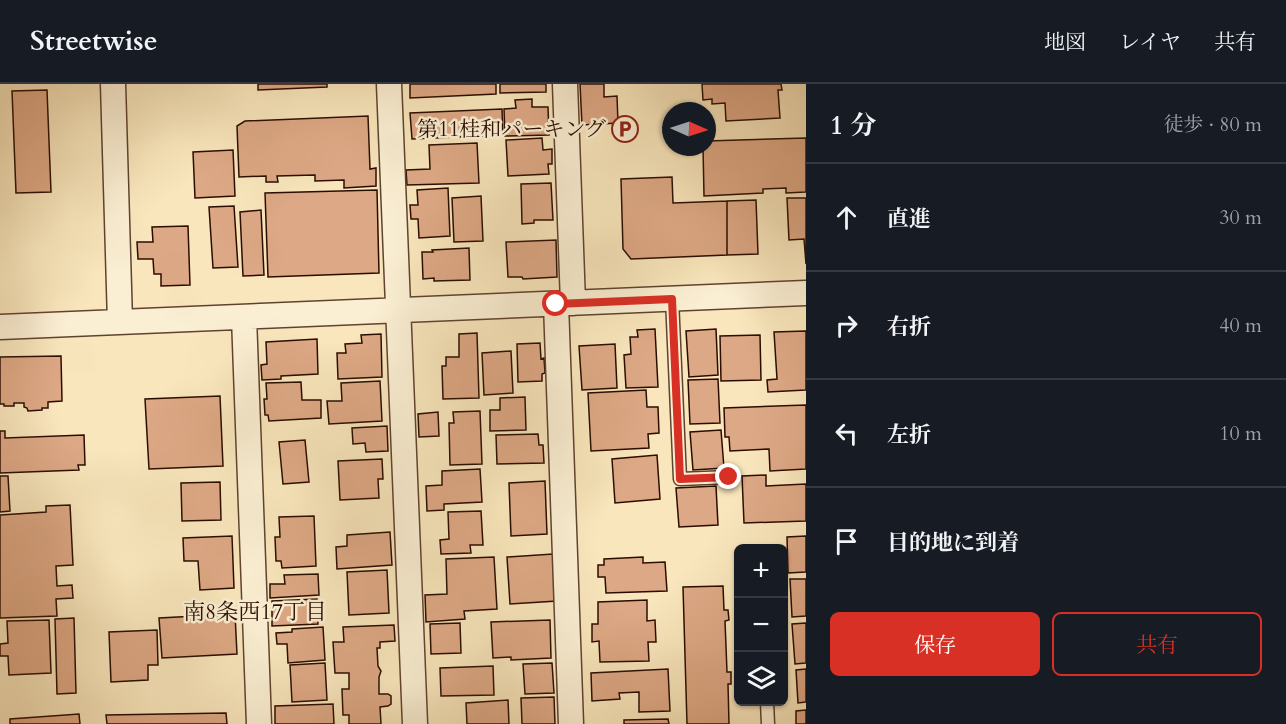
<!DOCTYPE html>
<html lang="ja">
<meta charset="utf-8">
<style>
:root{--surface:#171b24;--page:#242831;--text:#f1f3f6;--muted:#9ea1a6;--line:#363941;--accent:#d93025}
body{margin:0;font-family:Cardo,"Noto Serif JP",serif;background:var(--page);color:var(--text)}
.controls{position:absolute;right:18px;bottom:18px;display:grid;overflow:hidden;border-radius:9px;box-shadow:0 2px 4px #0004}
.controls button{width:54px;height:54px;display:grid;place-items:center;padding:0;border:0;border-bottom:2px solid var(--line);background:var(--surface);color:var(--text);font:30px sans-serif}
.compass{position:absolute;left:662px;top:18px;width:54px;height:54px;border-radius:50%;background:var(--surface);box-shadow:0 2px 4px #0004;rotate:93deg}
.stop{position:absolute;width:18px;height:18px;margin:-14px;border:4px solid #d93025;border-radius:50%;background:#fff}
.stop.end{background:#d93025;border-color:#fff;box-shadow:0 2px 6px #0008}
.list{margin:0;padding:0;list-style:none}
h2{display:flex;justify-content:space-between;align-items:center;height:78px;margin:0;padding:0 24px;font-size:26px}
h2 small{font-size:20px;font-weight:400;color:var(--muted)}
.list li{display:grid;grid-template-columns:39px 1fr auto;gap:18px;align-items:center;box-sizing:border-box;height:108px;padding:0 24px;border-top:2px solid var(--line)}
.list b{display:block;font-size:22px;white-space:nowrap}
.list em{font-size:20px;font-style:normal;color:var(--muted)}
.actions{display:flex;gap:12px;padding:18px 24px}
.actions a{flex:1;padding:14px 0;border:2px solid var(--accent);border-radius:9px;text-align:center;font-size:21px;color:var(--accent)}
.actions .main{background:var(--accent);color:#fff}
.icon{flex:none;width:33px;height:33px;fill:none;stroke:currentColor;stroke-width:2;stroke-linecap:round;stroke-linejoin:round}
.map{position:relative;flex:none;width:806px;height:640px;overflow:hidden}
header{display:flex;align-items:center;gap:36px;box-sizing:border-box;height:84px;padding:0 30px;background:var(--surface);border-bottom:2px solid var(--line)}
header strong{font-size:28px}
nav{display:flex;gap:33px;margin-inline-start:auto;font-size:21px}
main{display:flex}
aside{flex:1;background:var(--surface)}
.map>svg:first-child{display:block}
.building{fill:#dda885;stroke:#2b0d00;stroke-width:1.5}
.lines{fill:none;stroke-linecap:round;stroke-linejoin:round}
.service-casing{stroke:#5e432f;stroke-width:15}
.minor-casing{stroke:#5e432f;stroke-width:27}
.service{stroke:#fbefd3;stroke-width:12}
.minor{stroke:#fbefd3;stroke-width:24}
.route{stroke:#d93025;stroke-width:8}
.labels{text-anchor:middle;stroke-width:5;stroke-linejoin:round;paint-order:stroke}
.poi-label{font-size:21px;fill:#2b0d00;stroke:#fbefd3;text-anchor:end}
.neighbourhood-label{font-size:22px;fill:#2b0d00;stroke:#fbefd3}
</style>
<header>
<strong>Streetwise</strong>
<nav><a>地図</a><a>レイヤ</a><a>共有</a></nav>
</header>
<main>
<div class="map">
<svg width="806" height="640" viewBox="0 0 806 640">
<rect width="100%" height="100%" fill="#f9e6bc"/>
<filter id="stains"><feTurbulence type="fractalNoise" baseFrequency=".00333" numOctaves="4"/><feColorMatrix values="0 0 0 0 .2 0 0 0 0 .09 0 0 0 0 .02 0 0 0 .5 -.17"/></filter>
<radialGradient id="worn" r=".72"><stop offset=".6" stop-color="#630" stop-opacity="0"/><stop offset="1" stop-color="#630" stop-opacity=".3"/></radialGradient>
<path class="building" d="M258,0h69v3l-69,3z
M410,0h86v10l-86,4z
M500,0h46v8l-46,1z
M580,0h24v13l13,-1 1,27 -36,2z
M702,0h79l1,6h-4l2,28 -54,3 -1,-18 -13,1v-5l-9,1z
M47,6l4,102 -35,1 -4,-102z
M532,15v8h16l1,28 -44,1 -1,-27 12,-1 -1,-8z
M502,25l1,26 -91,4 -2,-26z
M368,32l2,53 6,-1v18l-32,2v-8l-29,1v-6l-38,1 1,6h-12v-6l-27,1 -2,-51 8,-5z
M542,54l1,12 9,-1v15h-4l1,10 -41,2 -2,-36z
M806,54v54l-20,1v-5l-23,1v4l-59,3 -1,-49h4v-6z
M477,59l2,40 -72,2 -1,-15 24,-1 -1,-24z
M233,66l2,46 -40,2 -2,-46z
M672,93l1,26 54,-2v54l-96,4 -8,-10 -2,-70z
M551,99l2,37h-19v3l-12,1 -1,-40z
M448,104l2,48 -31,2 -1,-19h-7l-1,-14h8l-1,-15z
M377,106l2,83 -111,4 -3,-84z
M481,112l2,45 -29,1 -2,-44z
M787,114h19v66l-2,-25 -15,1z
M756,116l2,54 -31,1v-54z
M234,122l4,61 -25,1 -4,-61z
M261,126l3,65 -21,1 -3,-64z
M188,142l2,59 -29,1v-12h-7l-1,-15h-15l-1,-17h16l-1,-15z
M556,156l1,37 -34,2 -1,-2h-14l-2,-35z
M469,164l1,32 -36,1v-3l-11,1 -1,-27h11l-1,-2z
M655,245l3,58 -32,1 -2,-33 7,-1 -1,-17h8l-1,-7z
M716,245l2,46 -29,2 -3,-46z
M806,247v59l-38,2 -1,-12 10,-1 -3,-47z
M477,249l2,65 -36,1 -1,-33h4v-9h13v-23z
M381,250l1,43 -44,2 -1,-26h9l-1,-9 17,-1 -1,-8z
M760,251l1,45 -40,1 -1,-45z
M317,255l1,35 -37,2v3l-19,1 -1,-15 6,-1 -1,-22z
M540,259l1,16 3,-1 1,15 -3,1v7l-24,1 -1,-38z
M615,260l2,44 -35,2 -3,-44z
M511,267l2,42 -29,2 -2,-42z
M61,272l1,45 -14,1v6h-6v2l-14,1 -1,-3 -3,-1v-4h-10v3h-10v-2h-4v-47z
M718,295l2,44 -30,1 -2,-44z
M380,297l2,40 -53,3 -2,-23h15l-1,-18z
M301,298l1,18h19v18l-52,3 -1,-6h-3l-1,-16h3l-1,-16z
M646,306l1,17h11l1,26 -11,1 1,14 -58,3 -3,-58z
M220,312l3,70 -74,3 -4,-70z
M525,313l1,33 -36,1v-21h10v-12z
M806,321v64l-36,2 -1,-22 -39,2 -1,-14h-4l-1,-29z
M480,327l2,53 -32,1 -1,-42h5l-1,-11z
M438,328l1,24 -20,1 -1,-23z
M387,342l1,25 -22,1 -1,-9 -12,1 -1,-16z
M721,346l3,38 -31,2 -3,-38z
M0,347h5v7l79,-3 1,30h-7l1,5 -79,3z
M538,350l1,11h4l1,18 -47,1 -1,-29z
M305,356l4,42 -26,2 -4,-42z
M657,371l3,44 -45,4 -3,-44z
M382,375l1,20h-5l1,19 -39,2 -2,-39z
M480,385l2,33 -38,2v6l-17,1 -1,-25 16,-1v-14z
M766,391v11l40,-2v37l-62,2 -2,-47z
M0,392h8l2,35 -10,1z
M545,397l2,53 -36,2 -2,-53z
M220,398l1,38 -39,1 -1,-38z
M716,402l2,39 -39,2 -3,-39z
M70,421l3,60 -17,1 1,20 15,-1 1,13 -17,1 1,17 -57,2v-103l46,-3v-6z
M481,427l2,34h-13l1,8 -30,1 -1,-14 9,-1 -1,-27z
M314,432l2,50 -34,2 -1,-7h-5l-1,-24h5l-1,-20z
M390,448l2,33 -55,4 -1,-22 11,-1v-11z
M232,452l2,52 -34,2 -2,-29h-14l-1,-23z
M806,452v36l-18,1 -1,-36z
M553,470l4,47 -47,3 -3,-47z
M494,473l3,52 -33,2 1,8 -39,3 -1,-27 22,-1 -1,-35z
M643,473v6l22,-1 2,29 -61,2 -1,-16h-7v-12h6v-6z
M387,486l2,43 -40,2 -2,-43z
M318,490l1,21 -49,3v-14h15l-1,-9z
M790,495h16v37l-14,1z
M723,502l1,24h4l1,10 -4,1 2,51h4v12h-3l1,40h-42l-4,-137z
M317,515l1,25 -46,2v-25z
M647,516v21l8,-1 1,22h-8l1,19 -49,1 -1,-21 -7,1v-18h6v-22z
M235,530l2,40 -75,4 -3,-40z
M74,534l2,75 -19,1 -2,-75z
M49,536l2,53 -42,2 -1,-19h-8v-12l8,-1 -1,-22z
M550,536l1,38 -40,2v-3l-18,1 -2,-36z
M460,539l1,30 -30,1 -1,-30z
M806,539v40l-11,1 -3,-40z
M394,541l1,16 -15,1v6h-3l1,18 3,5 -2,6v17h9l3,2v8l-3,2 -8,1 1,17h-32v-9h-6l-1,-26h7v-16h-14l-2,-31h11l-1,-15z
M323,543l2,33 -37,3 -1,-19h-10l-1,-11 16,-1v-3z
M157,546l1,35h-10v15l-37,2 -2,-50z
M325,579l2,37 -35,2 -2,-37z
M552,579l2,30 -29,1 -2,-30z
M493,582l1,29 -53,1 -1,-28z
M668,585l2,42 -31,1v-20l-20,1 1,6 -28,2 -1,-28z
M806,585v33l-8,1 -2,-33z
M554,613l1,27h-33l-1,-26z
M508,616l1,24h-42l-1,-21z
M333,620l1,20h-59v-18z
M806,626v14h-10v-13z
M226,629l1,11h-120l-1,-9z
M79,630l1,10h-70v-5z
M668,635l1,5h-45v-4z"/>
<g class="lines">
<defs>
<path id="service" d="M672,215l8,180 49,-2
M767,618l1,22"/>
<path id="minor" d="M113,0l7,238
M389,0l26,640
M565,0l8,219
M556,220l15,420
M244,233l15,407
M0,243l806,-34"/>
</defs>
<use href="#service" class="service-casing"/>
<use href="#minor" class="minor-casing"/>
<use href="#service" class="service"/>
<use href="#minor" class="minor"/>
</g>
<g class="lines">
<path class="route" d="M556,220l116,-5 8,180 49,-2"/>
</g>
<defs>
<symbol id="parking-ring" viewBox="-11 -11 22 22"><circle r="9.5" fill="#fbefd3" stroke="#8f2418" stroke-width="1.5"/><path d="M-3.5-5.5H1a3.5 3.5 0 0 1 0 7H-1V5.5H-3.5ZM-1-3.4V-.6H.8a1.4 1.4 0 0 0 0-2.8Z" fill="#8f2418"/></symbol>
</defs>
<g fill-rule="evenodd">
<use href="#parking-ring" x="610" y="30" width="30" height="30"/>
</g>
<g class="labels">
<g class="poi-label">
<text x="606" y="52">第11桂和パーキング</text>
</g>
<g class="neighbourhood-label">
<text x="255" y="535">南8条西17丁目</text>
</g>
</g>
<rect width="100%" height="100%" filter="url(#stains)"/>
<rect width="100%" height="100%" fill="url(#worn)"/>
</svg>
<div class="controls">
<button>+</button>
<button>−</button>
<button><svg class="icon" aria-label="layers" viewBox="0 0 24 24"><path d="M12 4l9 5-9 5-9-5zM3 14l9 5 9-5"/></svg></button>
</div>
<svg class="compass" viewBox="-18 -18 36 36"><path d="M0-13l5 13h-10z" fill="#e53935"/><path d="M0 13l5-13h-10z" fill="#9ea1a6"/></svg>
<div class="stop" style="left:556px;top:220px"></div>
<div class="stop end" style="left:729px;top:393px"></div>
</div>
<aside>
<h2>1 分<small>徒歩 · 80 m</small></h2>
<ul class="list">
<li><svg class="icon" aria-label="ahead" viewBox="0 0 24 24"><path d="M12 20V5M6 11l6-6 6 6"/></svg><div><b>直進</b></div><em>30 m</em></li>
<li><svg class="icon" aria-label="right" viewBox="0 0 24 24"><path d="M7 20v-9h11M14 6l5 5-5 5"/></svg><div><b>右折</b></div><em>40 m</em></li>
<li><svg class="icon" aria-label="left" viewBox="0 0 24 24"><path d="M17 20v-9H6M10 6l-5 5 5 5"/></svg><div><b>左折</b></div><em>10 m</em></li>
<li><svg class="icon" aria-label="arrive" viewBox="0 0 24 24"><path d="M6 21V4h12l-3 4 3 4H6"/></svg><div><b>目的地に到着</b></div></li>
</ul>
<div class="actions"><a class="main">保存</a><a>共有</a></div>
</aside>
</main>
